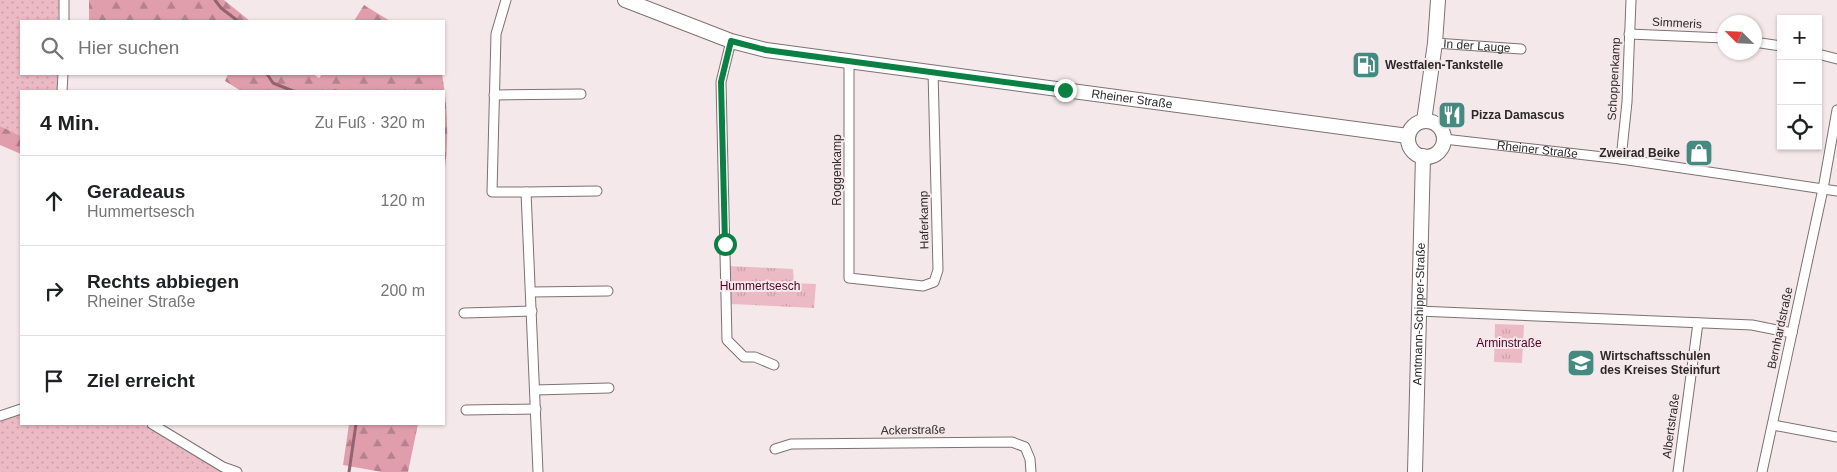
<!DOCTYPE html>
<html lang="de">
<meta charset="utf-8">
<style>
:root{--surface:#fff;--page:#f2f2f2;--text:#202124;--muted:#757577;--line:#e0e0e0}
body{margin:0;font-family:Helvetica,sans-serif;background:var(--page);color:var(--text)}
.controls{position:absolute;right:15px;top:15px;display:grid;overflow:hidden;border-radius:0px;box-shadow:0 1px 4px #0004}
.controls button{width:45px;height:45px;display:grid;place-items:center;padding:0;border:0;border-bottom:1px solid var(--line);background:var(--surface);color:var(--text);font:25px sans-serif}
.compass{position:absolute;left:1717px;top:15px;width:45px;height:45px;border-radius:50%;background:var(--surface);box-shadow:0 1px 4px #0004;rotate:294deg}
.stop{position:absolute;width:15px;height:15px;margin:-11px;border:4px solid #0b8043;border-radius:50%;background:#fff}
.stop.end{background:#0b8043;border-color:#fff;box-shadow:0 1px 5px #0008}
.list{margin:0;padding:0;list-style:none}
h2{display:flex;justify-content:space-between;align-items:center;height:65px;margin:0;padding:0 20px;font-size:21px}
h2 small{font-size:16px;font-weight:400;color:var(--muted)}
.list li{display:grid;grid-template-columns:32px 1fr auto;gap:15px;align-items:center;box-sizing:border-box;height:90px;padding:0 20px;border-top:1px solid var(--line)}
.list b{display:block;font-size:19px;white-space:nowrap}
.list p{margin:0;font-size:16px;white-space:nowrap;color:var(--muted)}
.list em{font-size:16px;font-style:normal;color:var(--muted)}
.icon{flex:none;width:28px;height:28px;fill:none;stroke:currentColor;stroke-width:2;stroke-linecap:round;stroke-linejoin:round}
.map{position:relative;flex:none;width:1837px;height:472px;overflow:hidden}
.search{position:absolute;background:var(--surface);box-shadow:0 1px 4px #0004;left:20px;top:20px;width:425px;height:55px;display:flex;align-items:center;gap:12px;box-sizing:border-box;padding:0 18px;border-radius:0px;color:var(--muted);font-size:19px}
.panel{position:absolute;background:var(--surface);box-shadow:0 1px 4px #0004;left:20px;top:90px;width:425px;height:335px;border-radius:0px}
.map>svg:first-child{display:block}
.grass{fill:url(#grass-dots)}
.forest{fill:url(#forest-firs)}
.park{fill:url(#park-tufts)}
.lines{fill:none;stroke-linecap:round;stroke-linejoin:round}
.stream{stroke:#91646f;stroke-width:3}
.street-casing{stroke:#7c7173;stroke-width:11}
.secondary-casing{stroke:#7c7173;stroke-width:16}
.street{stroke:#fff;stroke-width:9}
.secondary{stroke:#fff;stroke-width:14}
.route{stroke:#0b8043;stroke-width:6}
.labels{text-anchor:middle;stroke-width:4;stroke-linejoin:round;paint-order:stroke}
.street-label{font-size:12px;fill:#2d292a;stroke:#f5e8eb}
.poi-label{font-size:12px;font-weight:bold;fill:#2d292a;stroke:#f5e8eb;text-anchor:start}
.park-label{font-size:12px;fill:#510223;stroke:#f5e8eb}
</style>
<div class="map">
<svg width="1837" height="472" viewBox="0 0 1837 472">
<defs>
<pattern id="grass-dots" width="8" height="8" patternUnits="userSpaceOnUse" patternTransform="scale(1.25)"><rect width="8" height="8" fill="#ecbac5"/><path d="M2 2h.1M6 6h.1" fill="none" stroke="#cba0a9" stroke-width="1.8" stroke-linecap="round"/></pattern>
<pattern id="forest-firs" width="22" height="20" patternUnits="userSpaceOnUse" patternTransform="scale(1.25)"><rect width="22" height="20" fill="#e09ead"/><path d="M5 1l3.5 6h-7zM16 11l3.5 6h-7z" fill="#b6818d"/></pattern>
<pattern id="park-tufts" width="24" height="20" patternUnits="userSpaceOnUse" patternTransform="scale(1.25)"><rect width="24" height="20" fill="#ecbac5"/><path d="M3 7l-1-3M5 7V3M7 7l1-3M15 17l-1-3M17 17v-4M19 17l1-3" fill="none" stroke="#cba0a9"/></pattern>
</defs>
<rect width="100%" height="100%" fill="#f5e8eb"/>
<path class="grass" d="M0,0h59l-1,21h-37v53h36v17h-36v45l-21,-10z
M21,414v10h122l82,48h-225v-52z"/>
<path class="forest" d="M89,0h135l26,21h-161z
M364,5l26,16h-36z
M228,74h85l6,4 3,-4h120c6,35 7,67 2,102v-85h-203l-16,-10z
M0,126l21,10v18l-21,-9z
M349,424h69l-10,48h-26l-39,-7z"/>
<path class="park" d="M728,266l65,3 1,14 22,1 -2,24 -84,-4z
M1495,324l29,1 -2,38 -28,-1z"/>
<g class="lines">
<path class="stream" d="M215,0l6,8 17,13
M267,74l6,9 20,8
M334,91h2
M349,472l7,-48"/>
<defs>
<g id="street">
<path d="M64,0v21"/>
<path d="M506,0l-10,34 -4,158h34l12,280"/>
<path d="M1629,34l95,4"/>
<path d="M731,41l-10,41 6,258 17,17h11l19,8"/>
<path d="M1754,42l27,4"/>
<path id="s1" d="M1435,43l86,6"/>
<path d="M1818,54l19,5"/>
<path d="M849,61v217l74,8 11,-4 4,-12 -5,-199"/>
<path d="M62,91l1,-17"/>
<path d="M494,95l87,-1"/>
<path id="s2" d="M1444,139l177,20 216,32"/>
<path d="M1621,159l6,-57 4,-102"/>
<path d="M526,192l71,-1"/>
<path d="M531,292l77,-1"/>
<path d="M1418,311l334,14 40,8"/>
<path d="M464,313l68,-2"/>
<path d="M535,390l74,-2"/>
<path d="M466,410l70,-1"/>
<path d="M0,416l21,-7"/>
<path d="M152,424l71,43 14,5"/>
<path d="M1773,425l64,12"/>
<path d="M775,449l16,-5 221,-2 13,5 5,12 1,13"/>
<path d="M1678,472l20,-149"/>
<path d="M1762,472l61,-283 14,-79"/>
</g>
<g id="secondary">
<path id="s3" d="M625,0l106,41 35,9 642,86"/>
<path d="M1424,121l11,-78 3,-43"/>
<circle cx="1426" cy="139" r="18"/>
<path id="s4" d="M1415,472l8,-316"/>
</g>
</defs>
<use href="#street" class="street-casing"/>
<use href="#secondary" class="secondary-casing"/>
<use href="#street" class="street"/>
<use href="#secondary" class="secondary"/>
</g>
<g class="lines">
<path class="route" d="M725,244l-4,-162 10,-41 35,9 299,40"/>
</g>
<defs>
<symbol id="fuel-square" viewBox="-11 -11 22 22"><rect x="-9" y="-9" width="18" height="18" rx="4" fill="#448a80" stroke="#f5e8eb"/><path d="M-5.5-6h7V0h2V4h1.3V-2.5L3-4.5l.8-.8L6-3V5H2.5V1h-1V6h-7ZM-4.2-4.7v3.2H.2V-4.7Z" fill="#fff"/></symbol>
<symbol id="restaurant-square" viewBox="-11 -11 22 22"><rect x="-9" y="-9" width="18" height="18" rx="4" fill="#448a80" stroke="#f5e8eb"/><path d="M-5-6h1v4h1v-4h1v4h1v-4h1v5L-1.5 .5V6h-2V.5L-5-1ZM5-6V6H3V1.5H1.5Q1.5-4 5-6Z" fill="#fff"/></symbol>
<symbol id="shop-square" viewBox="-11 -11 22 22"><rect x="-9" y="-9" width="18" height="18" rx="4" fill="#448a80" stroke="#f5e8eb"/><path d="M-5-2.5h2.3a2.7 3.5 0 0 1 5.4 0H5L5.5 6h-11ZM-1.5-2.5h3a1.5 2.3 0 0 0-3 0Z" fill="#fff"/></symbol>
<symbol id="school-square" viewBox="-11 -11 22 22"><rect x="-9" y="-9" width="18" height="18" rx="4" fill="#448a80" stroke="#f5e8eb"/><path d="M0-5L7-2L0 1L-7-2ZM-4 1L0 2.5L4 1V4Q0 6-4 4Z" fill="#fff"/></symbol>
</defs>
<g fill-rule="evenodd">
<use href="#fuel-square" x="1350" y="49" width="32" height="32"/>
<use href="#restaurant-square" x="1436" y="99" width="32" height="32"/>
<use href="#shop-square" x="1683" y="137" width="32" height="32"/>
<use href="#school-square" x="1565" y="347" width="32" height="32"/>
</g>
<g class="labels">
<g class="street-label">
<text transform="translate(1677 23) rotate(3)" y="4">Simmeris</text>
<text dy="4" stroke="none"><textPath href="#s1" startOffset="42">In der Lauge</textPath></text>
<text transform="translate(1614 79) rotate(-87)" y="4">Schoppenkamp</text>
<text dy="4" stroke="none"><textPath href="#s3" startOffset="519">Rheiner Straße</textPath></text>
<text dy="4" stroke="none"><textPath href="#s2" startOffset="94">Rheiner Straße</textPath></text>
<text transform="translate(837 170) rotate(-90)" y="4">Roggenkamp</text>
<text transform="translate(924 220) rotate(-91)" y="4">Haferkamp</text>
<text dy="4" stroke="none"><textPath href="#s4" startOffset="158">Amtmann-Schipper-Straße</textPath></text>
<text transform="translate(1780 328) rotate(-78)" y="4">Bernhardstraße</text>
<text transform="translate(1671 426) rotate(-82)" y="4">Albertstraße</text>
<text transform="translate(913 430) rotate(-1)" y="4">Ackerstraße</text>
</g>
<g class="poi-label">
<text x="1385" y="69">Westfalen-Tankstelle</text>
<text x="1471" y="119">Pizza Damascus</text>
<text x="1680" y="157" text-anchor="end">Zweirad Beike</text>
<text x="1600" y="360">Wirtschaftsschulen<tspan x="1600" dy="14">des Kreises Steinfurt</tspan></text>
</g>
<g class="park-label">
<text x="760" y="290">Hummertsesch</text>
<text x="1509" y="347">Arminstraße</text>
</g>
</g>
</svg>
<div class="controls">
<button>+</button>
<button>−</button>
<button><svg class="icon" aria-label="locate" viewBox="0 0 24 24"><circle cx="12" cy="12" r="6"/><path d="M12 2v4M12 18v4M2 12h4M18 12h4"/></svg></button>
</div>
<svg class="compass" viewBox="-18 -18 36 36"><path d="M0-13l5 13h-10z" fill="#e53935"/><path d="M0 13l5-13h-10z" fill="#757577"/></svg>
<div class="stop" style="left:725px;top:244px"></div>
<div class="stop end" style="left:1065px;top:90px"></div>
<div class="search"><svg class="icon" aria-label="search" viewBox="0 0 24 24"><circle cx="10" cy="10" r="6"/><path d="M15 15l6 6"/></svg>Hier suchen</div>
<section class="panel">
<h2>4 Min.<small>Zu Fuß · 320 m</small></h2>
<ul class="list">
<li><svg class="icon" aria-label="ahead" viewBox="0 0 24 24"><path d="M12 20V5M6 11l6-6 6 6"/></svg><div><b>Geradeaus</b><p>Hummertsesch</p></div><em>120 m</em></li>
<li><svg class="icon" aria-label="right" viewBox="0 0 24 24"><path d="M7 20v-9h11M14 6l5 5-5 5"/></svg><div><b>Rechts abbiegen</b><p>Rheiner Straße</p></div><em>200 m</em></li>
<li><svg class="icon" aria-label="arrive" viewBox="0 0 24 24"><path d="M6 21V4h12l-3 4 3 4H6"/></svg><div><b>Ziel erreicht</b></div></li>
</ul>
</section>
</div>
